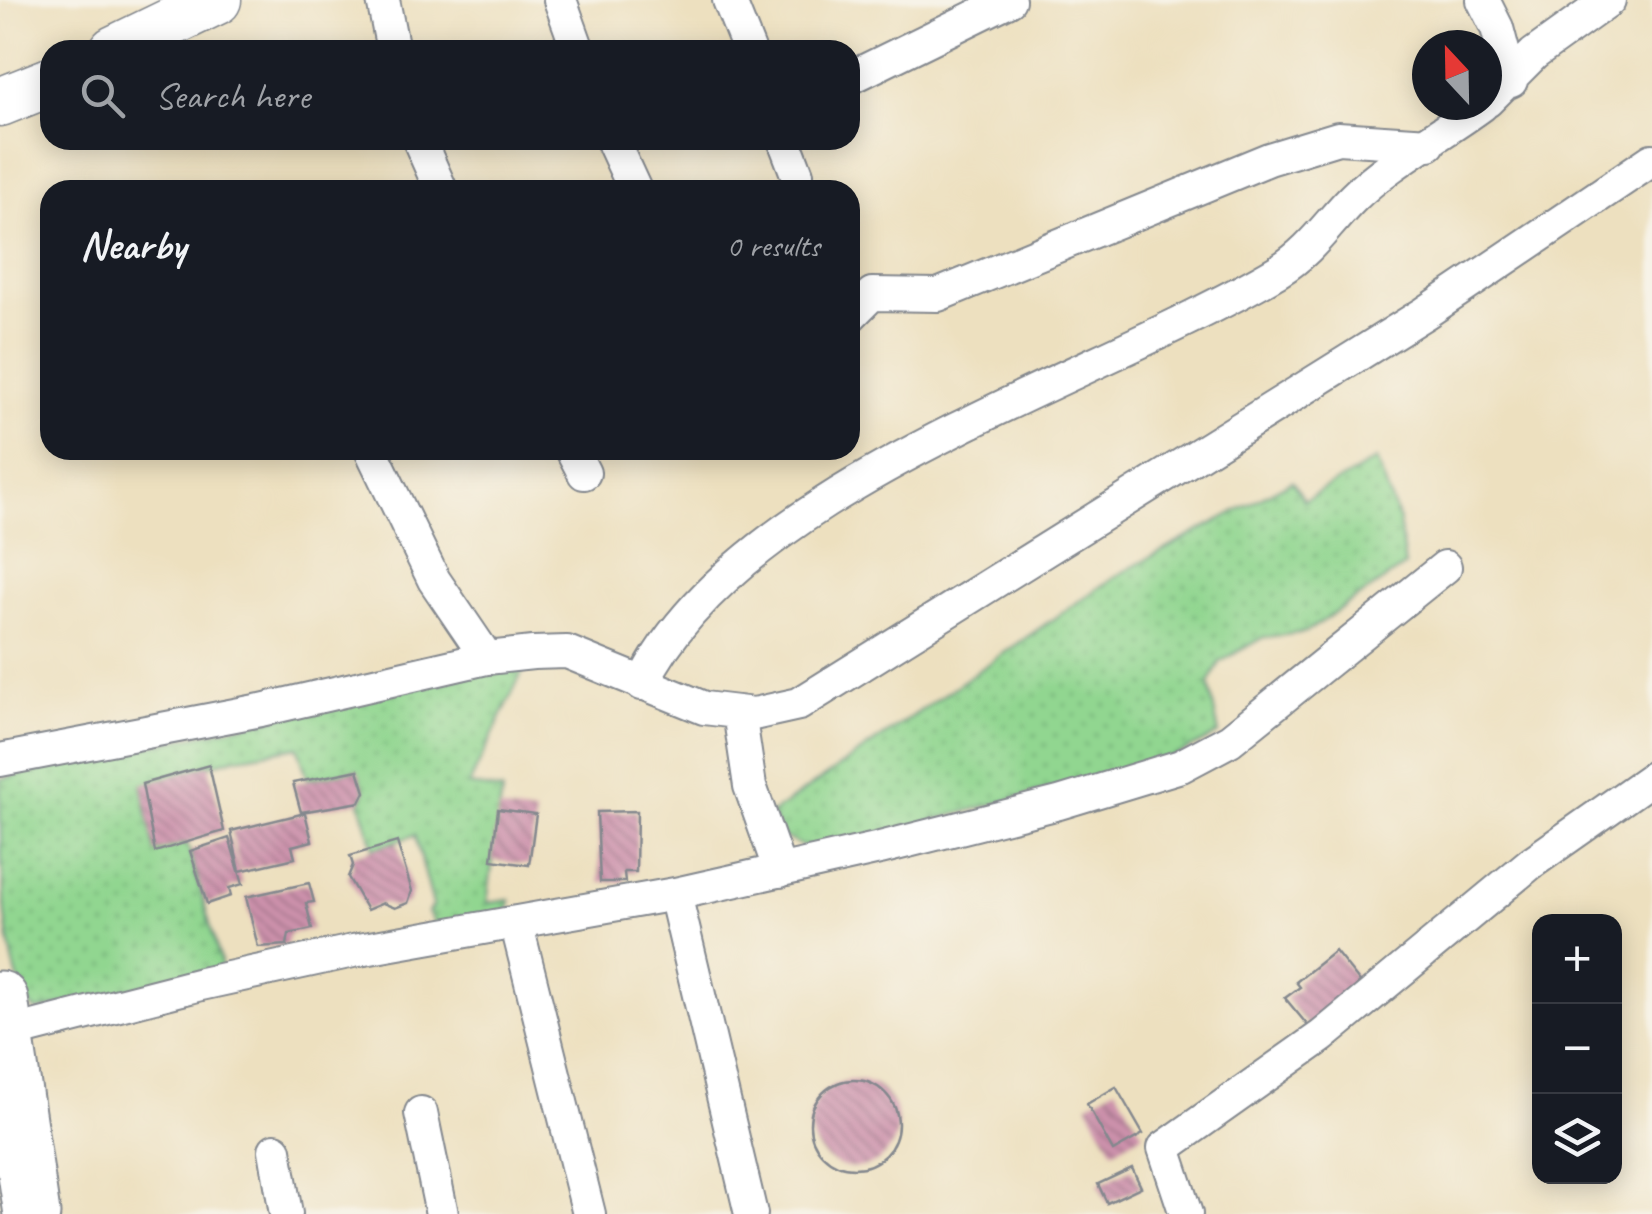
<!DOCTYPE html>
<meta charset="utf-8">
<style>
:root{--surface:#171b24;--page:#20242c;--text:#f1f3f6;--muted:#9ea1a6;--line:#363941}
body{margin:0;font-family:Caveat,sans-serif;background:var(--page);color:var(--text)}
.controls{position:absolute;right:30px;bottom:30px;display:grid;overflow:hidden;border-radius:20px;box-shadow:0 5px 25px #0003}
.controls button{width:90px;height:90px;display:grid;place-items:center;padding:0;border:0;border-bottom:2px solid var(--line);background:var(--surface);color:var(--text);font:50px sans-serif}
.compass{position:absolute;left:1412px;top:30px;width:90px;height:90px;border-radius:50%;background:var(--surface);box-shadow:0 5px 25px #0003;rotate:338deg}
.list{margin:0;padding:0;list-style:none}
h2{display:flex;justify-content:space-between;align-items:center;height:130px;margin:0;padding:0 40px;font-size:42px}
h2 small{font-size:32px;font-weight:400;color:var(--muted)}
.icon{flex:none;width:55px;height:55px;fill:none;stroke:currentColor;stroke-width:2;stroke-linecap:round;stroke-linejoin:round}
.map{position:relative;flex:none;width:1652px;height:1214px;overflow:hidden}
.search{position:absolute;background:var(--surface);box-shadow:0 5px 25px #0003;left:40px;top:40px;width:820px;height:110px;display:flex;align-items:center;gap:25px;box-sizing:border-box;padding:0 35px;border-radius:30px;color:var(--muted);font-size:38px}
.panel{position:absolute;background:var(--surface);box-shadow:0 5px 25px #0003;left:40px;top:180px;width:820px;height:280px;border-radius:30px}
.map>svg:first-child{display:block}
.grass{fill:url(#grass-dots);stroke:#568277;stroke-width:2.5}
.building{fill:url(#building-back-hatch)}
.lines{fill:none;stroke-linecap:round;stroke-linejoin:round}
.street-casing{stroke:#84888e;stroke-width:36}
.secondary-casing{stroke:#84888e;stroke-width:51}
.highway-casing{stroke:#84888e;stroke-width:59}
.street{stroke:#fff;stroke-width:32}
.secondary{stroke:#fff;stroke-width:48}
.highway{stroke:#fff;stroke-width:55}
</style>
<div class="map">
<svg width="1652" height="1214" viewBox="0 0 1652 1214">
<defs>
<pattern id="grass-dots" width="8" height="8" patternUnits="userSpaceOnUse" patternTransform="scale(2.5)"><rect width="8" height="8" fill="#91d690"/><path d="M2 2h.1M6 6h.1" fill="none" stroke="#7cb87f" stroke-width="1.8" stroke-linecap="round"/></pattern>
<pattern id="building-back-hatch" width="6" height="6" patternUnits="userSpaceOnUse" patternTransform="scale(2.5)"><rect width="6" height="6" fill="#cc91ab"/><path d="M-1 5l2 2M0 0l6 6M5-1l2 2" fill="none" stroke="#a5778e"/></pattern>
</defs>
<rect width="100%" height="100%" fill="#f7f3e8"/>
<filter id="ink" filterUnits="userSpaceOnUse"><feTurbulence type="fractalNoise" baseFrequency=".01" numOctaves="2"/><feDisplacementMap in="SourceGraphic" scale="20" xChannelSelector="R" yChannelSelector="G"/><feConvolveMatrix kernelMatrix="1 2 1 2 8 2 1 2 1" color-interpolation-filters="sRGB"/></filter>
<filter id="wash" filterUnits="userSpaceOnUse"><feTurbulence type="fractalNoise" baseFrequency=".0048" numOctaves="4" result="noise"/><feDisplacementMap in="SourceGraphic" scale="40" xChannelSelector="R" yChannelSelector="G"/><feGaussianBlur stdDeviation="2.25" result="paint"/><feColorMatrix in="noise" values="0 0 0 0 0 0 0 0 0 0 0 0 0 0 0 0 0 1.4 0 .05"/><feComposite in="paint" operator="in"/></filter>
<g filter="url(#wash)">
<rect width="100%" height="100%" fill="#ede0bf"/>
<path class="grass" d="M1376,460l23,61 6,45 -99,66 -44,6 -42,24 -11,22 10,50 -44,22 -361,96 -30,-15 -13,-23 343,-237 178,-96 12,19z
M527,662l-58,123 33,6 -15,112 23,-3 -1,11 -73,15 -8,-14 5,-7 -18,-70 -41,14 -14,-47 5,-10 -8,-22 -49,10 -10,-33 -64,11 -92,27 13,66 32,-9 35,126 -186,43c-36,-30 -36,-181 -36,-232z"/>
<g id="blocks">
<path class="building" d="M209,765l15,66 -69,21 -13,-68z
M358,770l7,22 -5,10 -59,10 -8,-29z
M498,809l38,5 -7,51 -37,-5z
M637,811l-1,61h-12l1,10h-25l-3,-70z
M305,813l7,28 -20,5 3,12 -55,13 -9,-40z
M229,838l14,46 -14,4 2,8 -24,8 -17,-53z
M397,842l15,49 -4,12 -13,5 -12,-5 -16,7 -19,-33 5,-12 -3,-9z
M309,883l5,19 -8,1 6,26 -23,5 -2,11 -29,2 -12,-50z
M1335,951l32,40 -53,42 -29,-35 15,-11 -4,-5z
M810 1124a44 44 0 1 1 88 0a44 44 0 1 1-88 0Z
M1116,1087l27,47 -30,17 -26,-47z
M1132,1168l9,19 -34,16 -9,-19z"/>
</g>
</g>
<g filter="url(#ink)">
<use href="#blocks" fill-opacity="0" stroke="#84888e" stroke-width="2.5"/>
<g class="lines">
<defs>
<path id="street" d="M383,0l10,50
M560,0l18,50
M729,0l20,50
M1483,0l14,28 14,53
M850,78l159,-78
M1487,101l47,-47 75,-54
M419,140l22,50
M612,140l23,50
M784,140l13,34
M850,316l22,-22 66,1 331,-136 69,-21 91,6
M371,450l63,130 53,78
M572,450l12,23
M642,684c97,-199 451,-303 636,-413 33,-20 49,-47 75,-73 34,-34 90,-64 129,-93
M739,712l11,74 30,85
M0,760l261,-50 226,-52 46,-5 34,-1 137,56 50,6 45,-10 626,-391 227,-153
M675,894l76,320
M516,922l73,292
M6,1034l195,-50 152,-33 322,-57 205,-46 179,-45 122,-37 49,-26 215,-173
M421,1113l21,101
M275,1150l11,64
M1186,1214l-22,-66 158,-112 209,-173 121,-85"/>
<path id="secondary" d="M114,50l103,-50
M0,102l50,-20"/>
<path id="highway" d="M0,999l32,215"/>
</defs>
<use href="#street" class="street-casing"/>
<use href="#secondary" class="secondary-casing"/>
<use href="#highway" class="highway-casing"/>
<use href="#street" class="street"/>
<use href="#secondary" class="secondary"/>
<use href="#highway" class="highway"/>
</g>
</g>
</svg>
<div class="controls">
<button>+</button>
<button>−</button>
<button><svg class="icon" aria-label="layers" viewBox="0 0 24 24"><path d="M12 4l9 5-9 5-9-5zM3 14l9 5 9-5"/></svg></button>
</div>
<svg class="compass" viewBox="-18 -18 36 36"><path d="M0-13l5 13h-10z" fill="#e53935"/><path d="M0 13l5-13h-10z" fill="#9ea1a6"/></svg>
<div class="search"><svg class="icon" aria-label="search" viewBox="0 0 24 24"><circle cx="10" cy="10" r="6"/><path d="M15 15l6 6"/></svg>Search here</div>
<section class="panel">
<h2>Nearby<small>0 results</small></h2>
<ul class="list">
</ul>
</section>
</div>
